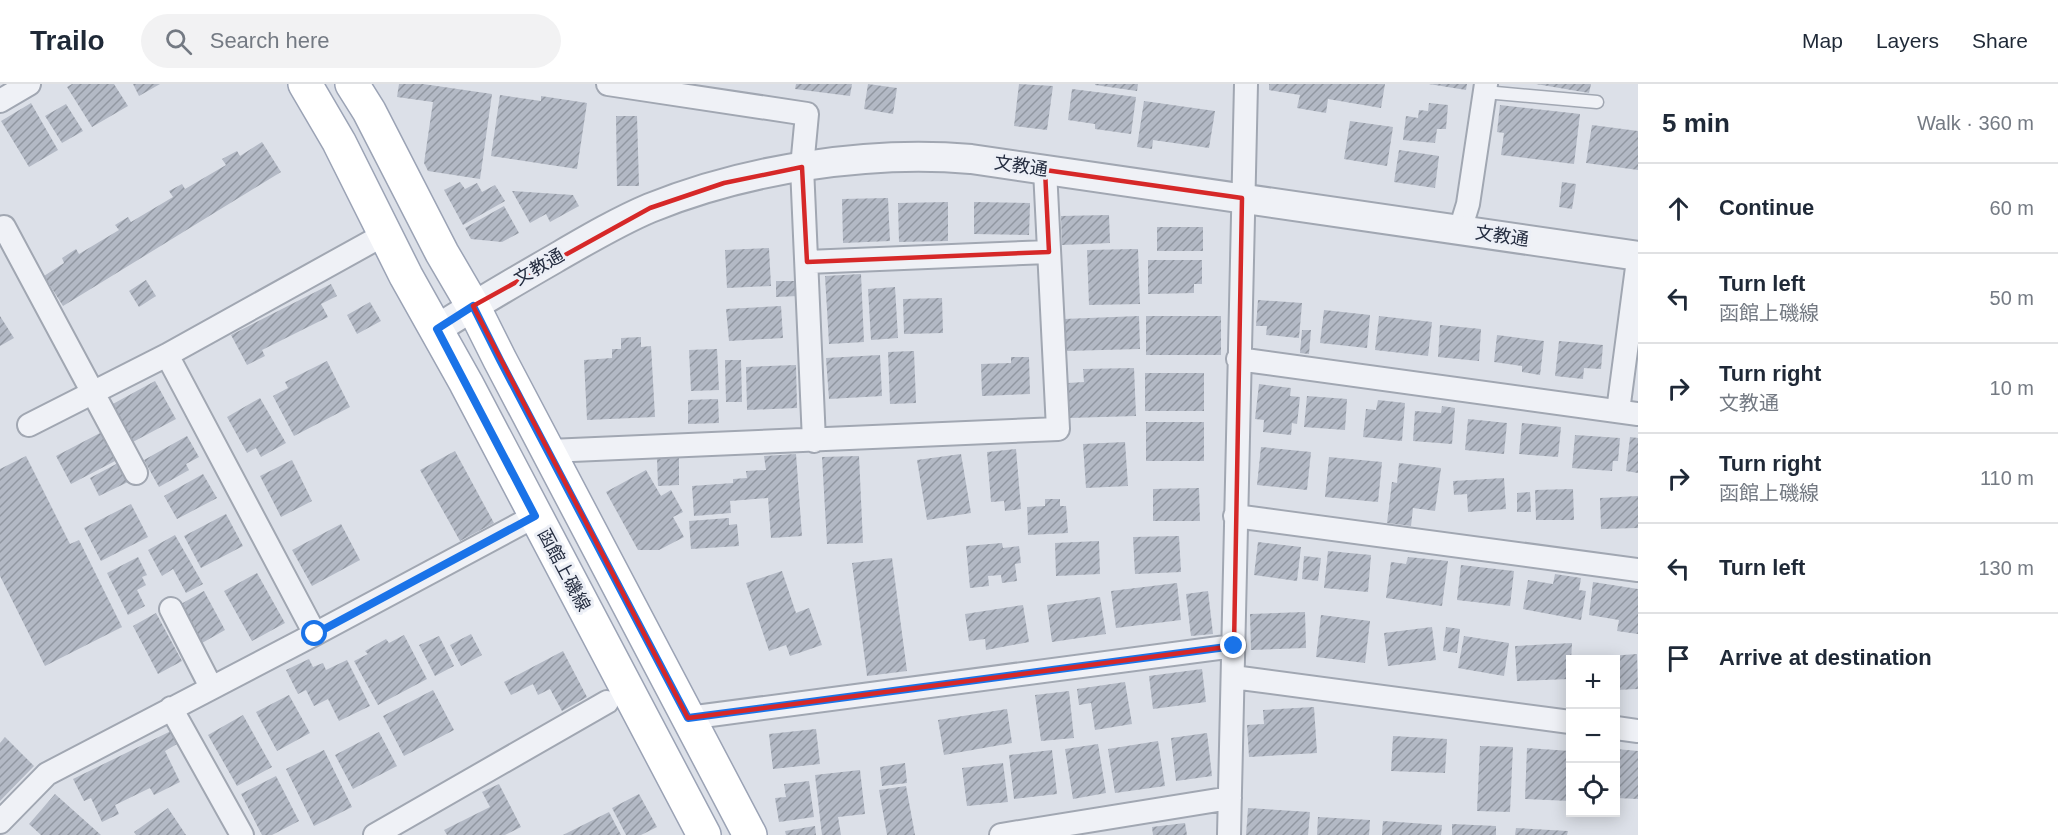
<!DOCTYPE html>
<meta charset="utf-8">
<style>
:root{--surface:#fff;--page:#f2f2f3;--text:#1f2937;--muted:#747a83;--line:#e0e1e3}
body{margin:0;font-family:Arial,"Noto Sans JP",sans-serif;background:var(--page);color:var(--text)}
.controls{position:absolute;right:18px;bottom:18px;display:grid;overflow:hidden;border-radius:0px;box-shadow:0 3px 15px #0003}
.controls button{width:54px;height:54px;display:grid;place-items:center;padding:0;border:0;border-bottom:2px solid var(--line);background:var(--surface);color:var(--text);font:30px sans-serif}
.stop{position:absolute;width:18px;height:18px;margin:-14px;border:4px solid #1a73e8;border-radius:50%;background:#fff}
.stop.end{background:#1a73e8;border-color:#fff;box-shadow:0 2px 6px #0008}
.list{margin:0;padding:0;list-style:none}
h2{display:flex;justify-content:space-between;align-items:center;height:78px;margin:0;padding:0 24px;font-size:26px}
h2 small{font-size:20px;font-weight:400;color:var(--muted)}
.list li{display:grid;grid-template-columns:39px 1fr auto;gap:18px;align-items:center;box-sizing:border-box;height:90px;padding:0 24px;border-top:2px solid var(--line)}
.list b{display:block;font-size:22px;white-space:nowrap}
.list p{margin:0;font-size:20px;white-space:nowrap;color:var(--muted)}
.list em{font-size:20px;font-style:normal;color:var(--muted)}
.icon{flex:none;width:33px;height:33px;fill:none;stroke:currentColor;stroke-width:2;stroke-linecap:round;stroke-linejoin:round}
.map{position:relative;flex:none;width:1638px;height:751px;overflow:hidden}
header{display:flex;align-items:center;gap:36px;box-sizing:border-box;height:84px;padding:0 30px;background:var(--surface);border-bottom:2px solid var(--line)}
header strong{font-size:28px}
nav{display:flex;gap:33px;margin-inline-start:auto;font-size:21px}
.search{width:420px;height:54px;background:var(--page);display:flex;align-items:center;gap:15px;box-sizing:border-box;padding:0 21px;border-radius:33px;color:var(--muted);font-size:22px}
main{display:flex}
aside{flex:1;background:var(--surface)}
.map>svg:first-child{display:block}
.building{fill:url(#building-hatch)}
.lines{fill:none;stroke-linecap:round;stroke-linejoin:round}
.service-casing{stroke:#a1a7b2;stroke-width:15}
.minor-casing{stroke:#a1a7b2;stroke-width:26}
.tertiary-casing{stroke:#a1a7b2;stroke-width:32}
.primary-casing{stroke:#9ba3b5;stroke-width:36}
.service{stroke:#eff1f6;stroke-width:12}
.minor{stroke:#eff1f6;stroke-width:22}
.tertiary{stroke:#eff1f6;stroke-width:28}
.primary{stroke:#fff;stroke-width:33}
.route{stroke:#1a73e8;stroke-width:8}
.marked{fill:none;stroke:#d62828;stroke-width:4.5;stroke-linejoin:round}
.labels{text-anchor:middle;stroke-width:6;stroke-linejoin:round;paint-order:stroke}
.street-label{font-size:18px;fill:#252d40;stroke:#eceff6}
</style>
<header>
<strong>Trailo</strong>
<div class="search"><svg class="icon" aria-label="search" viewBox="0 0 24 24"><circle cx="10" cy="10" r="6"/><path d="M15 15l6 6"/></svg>Search here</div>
<nav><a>Map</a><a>Layers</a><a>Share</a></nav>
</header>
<main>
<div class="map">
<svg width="1638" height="751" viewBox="0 0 1638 751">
<defs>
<pattern id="building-hatch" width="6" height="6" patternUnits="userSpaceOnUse" patternTransform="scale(1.5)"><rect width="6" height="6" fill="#b3b9c5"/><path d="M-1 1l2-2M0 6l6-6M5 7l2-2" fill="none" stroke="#9197a1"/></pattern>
</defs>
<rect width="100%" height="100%" fill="#dce0e8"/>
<path class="building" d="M72,0h42l14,22 -36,21 -25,-40z
M133,0h27l-21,12z
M399,0h24l69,10 -12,85 -52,-8 -4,-8 9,-61 -36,-5z
M796,0h56l-2,12 -55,-7z
M868,0l29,4 -4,26 -29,-5z
M1019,0l34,2 -6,44 -33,-4z
M1095,0h43l-1,7 -42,-6z
M1269,0h116l-4,24 -53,-9 -2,14 -29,-5 3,-13 -31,-5z
M1429,0h38l-1,6z
M1536,0h55l-2,9z
M1072,5l64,8 -5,37 -36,-5v-5l-27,-4z
M500,11l41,6v-5l46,7 -10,66 -86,-13z
M1144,17l71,10 -6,37 -56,-8 -1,9 -15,-2z
M31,19l27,47 -29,17 -28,-46z
M1429,19l19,2 -2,24h-9l-2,14 -32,-3 3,-24 12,2 1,-8 9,1z
M66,20l17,27 -21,12 -17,-27z
M1500,21l80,9 -6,50 -73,-9 3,-22 -7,-1z
M616,32h21l2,70h-22z
M1350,37l43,6 -6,39 -43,-7z
M1592,41l46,6v39l-52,-7z
M262,58l19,30 -218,134 -19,-30 20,-13 -2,-5 14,-9 3,5 40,-24 -4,-5 13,-8 3,5 42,-25 -4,-6 13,-7 3,5 41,-24 -4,-6 15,-8 3,5z
M1399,66l40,6 -4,32 -41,-6z
M460,98l5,7 12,-6 5,9 13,-7 10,16 -42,24 -19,-35z
M1562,98l14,2 -4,25 -13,-2z
M512,107l61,4 6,11 -29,16 -4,-8 -16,9z
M888,114l2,43 -47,2 -1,-44z
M948,118v39l-49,1 -1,-39z
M974,118l56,1 -1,32 -55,-1z
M504,122l15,27 -17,9 -31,-3 -6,-11z
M1109,131l1,28 -48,2 -1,-29z
M1157,143h46v24h-46z
M769,164l2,38 -44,2 -2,-38z
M1138,165l2,55 -51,1 -2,-55z
M1148,176h54v24h-8v9l-46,1z
M861,190l3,68 -35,2 -4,-68z
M146,196l10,16 -17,11 -10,-16z
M776,197h22v15l-22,1z
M331,200l6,12 -16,8 7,13 -66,33 3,6 -18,9 -16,-30z
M895,203l3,51 -27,2 -3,-51z
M942,214l1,35 -39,1 -1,-35z
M1258,216l44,3 -3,35 -33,-3 1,-9h-11z
M370,218l11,19 -24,13 -10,-19z
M781,222l2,32 -54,3 -3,-32z
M1324,226l46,5 -3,33 -47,-5z
M0,232l14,22 -14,8z
M1139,232l1,33 -75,2 -1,-32z
M1146,232h75v39h-75z
M1379,232l53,6 -4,34 -53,-6z
M1440,241l41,4 -2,32 -41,-4z
M1302,246h9l-2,24 -9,-1z
M1497,251l47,6 -4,34 -18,-3v-6l-28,-4z
M641,253v10l10,-1 4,71 -68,3 -3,-60 28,-2v-9h9v-11z
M1559,257l44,4 -2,24 -17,-1 -1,11 -28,-3z
M717,265l2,41 -28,1 -2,-41z
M914,267l2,52 -26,1 -2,-52z
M880,271l2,41 -53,3 -3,-41z
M1011,273h18l1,37 -48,2 -1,-32 30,-1z
M725,276h16l1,42h-16z
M327,277l23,46 -56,29 -21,-40 15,-8 -3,-6z
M796,281l1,43 -50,2 -1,-43z
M1134,284l2,48 -67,2 -1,-35 16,-1 -1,-13z
M1145,289h59v38h-59z
M155,297l21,38 -45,24 -20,-38z
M1259,300l32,4 -1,8 10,1 -3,27 -5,-1 -1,12 -28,-3 1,-12 -9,-1z
M1307,312l40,3 -2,31 -41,-3z
M260,314l26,45 -25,14 -5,-9 -9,5 -20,-36z
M718,315l1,24 -31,1v-24z
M1378,316l27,3 -3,38 -39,-4 3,-28 10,1z
M1442,322l13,2 -3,36 -39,-3 2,-30 26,2z
M1468,335l39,4 -3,31 -39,-4z
M1146,338h58v39h-58z
M1522,339l39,4 -3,30 -39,-3z
M102,348l15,28 -46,24 -15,-28z
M1575,351l45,3 -2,23h-5l-1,10 -40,-3z
M187,352l12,21 -13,7 3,6 -30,17 -15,-27z
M1630,353l8,1v35l-12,-2z
M1125,358l3,44 -42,2 -3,-44z
M1261,363l50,5 -4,38 -50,-5z
M1016,365l5,60 -16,2 -1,-10 -13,1 -4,-50z
M455,367l39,72 -34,18 -40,-71z
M796,370l6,82 -31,2 -3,-40 -38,3 1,12 -37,3 -2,-30 41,-3v-4l14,-1 -1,-7 20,-1 -2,-14z
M961,370l10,59 -44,7 -10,-60z
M26,372l44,88 9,-4 43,87 -77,39 -45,-90v-107z
M859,372l4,87 -36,1 -5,-87z
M1329,373l53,5 -4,40 -53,-5z
M679,374v27l-21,1 -1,-27z
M292,376l20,41 -31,16 -21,-41z
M118,379l10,19 -29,14 -9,-18z
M1399,379l42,5 -6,43 -22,-3 -2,18 -24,-3 5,-41 5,1z
M646,386l15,26 10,-6 12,22 -10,5 11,20 -25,13h-21l-32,-58z
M203,390l14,24 -40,21 -13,-23z
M1504,394l2,31 -38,3 -1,-18 -13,1 -1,-14z
M1199,404l1,33h-47v-32z
M1573,405l1,31h-38l-1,-30z
M1530,408l1,20h-14v-19z
M1638,412v32l-37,1 -1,-31z
M1045,415h15v7h6l2,27 -40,2 -1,-28 18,-1z
M131,420l17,33 -47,24 -17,-33z
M226,430l17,32 -42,22 -17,-32z
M729,434v7l8,-1 2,22 -48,3 -2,-28z
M341,440l19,36 -48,26 -20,-36z
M175,451l28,49 -17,9 -13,-24 -11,7 -14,-26z
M1179,452l2,36 -46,2 -2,-37z
M1099,457l1,33 -44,2 -1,-33z
M1258,458l43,5 -4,34 -43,-6z
M1002,459l1,5 16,-2 2,17 -6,1 2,17 -15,2 -1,-8 -13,1 1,10 -19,2 -4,-42z
M1328,467l43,4 -3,37 -44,-4z
M1304,472l17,2 -3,23 -16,-2z
M138,473l9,18 -5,2 4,8 -9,5 8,16 -17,9 -21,-42z
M1408,473l40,4 -6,45 -56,-8 5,-36 15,2z
M892,474l15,113 -40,5 -15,-113z
M1461,481l53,6 -4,35 -53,-6z
M782,487l14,42 13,-5 13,37 -32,11 -4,-11 -17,6 -23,-68z
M257,489l28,50 -33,18 -28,-50z
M1555,490l26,4 -2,12 7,1 -5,29 -58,-11 5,-29 25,4z
M1593,498l45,7v45l-21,-3 2,-11 -30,-5z
M1177,499l4,37 -65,8 -5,-37z
M204,507l21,39 -23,13 -21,-39z
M1208,507l5,43 -22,2 -5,-42z
M1100,513l6,37 -54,8 -5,-37z
M1023,521l6,37 -43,8 -1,-11 -16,2 -4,-27z
M1305,528l1,36 -55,2 -1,-36z
M156,529l26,48 -24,13 -25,-48z
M1321,531l49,6 -5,42 -49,-6z
M1432,543l4,33 -48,6 -4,-33z
M1446,543l14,2 -3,24 -14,-2z
M471,550l11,21 -21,11 -11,-21z
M404,551l23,44 -49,26 -24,-44 14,-7 -3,-3 21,-12 3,4z
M439,552l15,30 -19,10 -16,-31z
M1464,552l45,7 -5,33 -46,-8z
M1572,559l-2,36 -53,2 -2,-35z
M563,567l24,46 -25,14 -12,-22 -12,6 -5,-11 -22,11 -7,-13z
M1637,570l1,35 -22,1v-30h-20v-3z
M309,575l4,8 10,-4 3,7 21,-10 23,46 -31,15 -11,-22 -14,7 -8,-16 -8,4 -12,-24z
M1202,585l4,33 -53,7 -4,-33z
M1125,598l7,42 -37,6 -4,-27 -12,2 -2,-16z
M433,606l21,40 -50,26 -21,-40z
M1069,607l5,47 -33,3 -6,-46z
M289,611l21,38 -33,18 -21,-39z
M1314,623l3,46 -68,4 -2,-32 17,-1 -1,-14z
M1007,625l5,34 -68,12 -6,-35z
M243,631l29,52 -35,19 -29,-51z
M816,645l4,35 -47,5 -4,-35z
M171,647l6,13 -12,7 15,31 -26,13 -4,-7 -35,17 4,9 -17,8 -11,-24 -7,3 -11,-22z
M379,648l18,34 -44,23 -18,-34z
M1207,649l5,43 -36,5 -5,-43z
M1393,652l54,3 -2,34 -54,-2z
M5,653l29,29 -34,35v-58z
M1158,657l7,45 -50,7 -7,-44z
M1098,660l8,49 -33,6 -8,-50z
M1480,662l33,1 -3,65 -33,-1z
M1527,664l43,3v50l-45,-2z
M1616,665l22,2v48l-22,-1z
M324,666l28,57 -38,19 -28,-57z
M1052,666l5,44 -43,5 -5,-44z
M905,679l2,20 -25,3 -2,-19z
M1003,679l5,39 -41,4 -5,-38z
M860,686l5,44 -27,3 3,18h-19l-7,-60z
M276,692l23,45 -27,14h-10l-21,-41z
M809,697l5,36 -35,5 -4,-24 11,-1 -2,-13z
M499,700l22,43 -16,8h-58l-3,-5 46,-23 -8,-15z
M906,702l9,49h-28l-8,-45z
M55,710l46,41h-60l-12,-11z
M639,710l18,33 -16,8h-15l-14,-27z
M168,724l18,27h-50l-2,-3z
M1248,724l62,4 -2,23h-62z
M609,728l12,23h-58z
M1318,733l52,3 -1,15h-52z
M1383,737l59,4 -1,10h-59z
M1185,739l2,12h-34l-1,-8z
M1452,740l44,2v9h-44z
M815,742l1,9h-30l-1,-4z
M1516,744l52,3 -1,4h-52z"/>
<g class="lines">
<defs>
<path id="service" d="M1485,8l112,10"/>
<path id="minor" d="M608,0l199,30 -5,53 12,274
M0,17l29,-17
M0,145l4,-2 132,246
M1460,146l8,-26 18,-120
M807,178l242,-10
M167,271l148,279
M1238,275l400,55
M1618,327l20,-151
M29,341l138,-70 218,-121
M549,367l509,-22 -13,-259
M1235,432l403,54
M171,525l40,78
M1233,593l337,45
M171,624l71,127
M688,634l546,-72
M1616,644l22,3
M0,738l47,-48 268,-140 220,-118
M375,751l232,-133
M1001,751l229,-37
M1229,751l17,-751"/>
<path id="tertiary" d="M437,245c38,-24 77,-47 117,-70 31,-18 63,-37 96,-51 96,-39 219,-58 321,-49l667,97"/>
<path id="primary" d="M305,0l34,58 67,134 60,107 238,452
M352,0l17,27 73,142 31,53 27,54 250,475"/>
</defs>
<use href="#service" class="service-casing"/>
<use href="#minor" class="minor-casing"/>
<use href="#tertiary" class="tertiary-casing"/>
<use href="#primary" class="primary-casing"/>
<use href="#service" class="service"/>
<use href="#minor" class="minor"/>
<use href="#tertiary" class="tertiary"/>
<use href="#primary" class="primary"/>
</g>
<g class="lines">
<path class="route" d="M315,550l220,-118 -98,-187 36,-23 27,54 188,358 546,-72"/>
</g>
<path class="marked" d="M802,83l5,95 242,-10 -4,-82 197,28 -8,448 -546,72 -215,-412 177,-98 74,-25z"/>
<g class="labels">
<g class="street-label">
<text transform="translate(1021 82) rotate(8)" y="6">文教通</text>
<text transform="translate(1502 152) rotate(8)" y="6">文教通</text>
<text transform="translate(539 183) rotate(-30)" y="6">文教通</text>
<text transform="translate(564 486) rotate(62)" y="6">函館上磯線</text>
</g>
</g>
</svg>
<div class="controls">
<button>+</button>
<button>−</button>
<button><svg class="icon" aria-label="locate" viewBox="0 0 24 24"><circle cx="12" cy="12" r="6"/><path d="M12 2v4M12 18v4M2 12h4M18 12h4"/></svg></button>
</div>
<div class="stop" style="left:315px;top:550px"></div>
<div class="stop end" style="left:1234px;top:562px"></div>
</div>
<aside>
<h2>5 min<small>Walk · 360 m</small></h2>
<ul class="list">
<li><svg class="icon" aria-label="ahead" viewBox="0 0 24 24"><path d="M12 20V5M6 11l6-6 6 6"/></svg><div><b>Continue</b></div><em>60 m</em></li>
<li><svg class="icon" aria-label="left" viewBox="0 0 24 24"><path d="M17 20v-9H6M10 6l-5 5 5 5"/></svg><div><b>Turn left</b><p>函館上磯線</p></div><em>50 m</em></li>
<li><svg class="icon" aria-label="right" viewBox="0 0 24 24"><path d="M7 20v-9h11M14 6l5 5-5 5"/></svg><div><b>Turn right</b><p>文教通</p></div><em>10 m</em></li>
<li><svg class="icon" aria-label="right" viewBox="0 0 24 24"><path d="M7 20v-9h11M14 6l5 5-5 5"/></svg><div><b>Turn right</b><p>函館上磯線</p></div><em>110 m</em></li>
<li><svg class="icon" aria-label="left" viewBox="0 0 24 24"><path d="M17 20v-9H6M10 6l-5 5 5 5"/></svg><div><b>Turn left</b></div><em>130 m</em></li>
<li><svg class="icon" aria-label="arrive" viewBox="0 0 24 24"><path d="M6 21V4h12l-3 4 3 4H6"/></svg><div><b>Arrive at destination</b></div></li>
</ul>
</aside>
</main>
